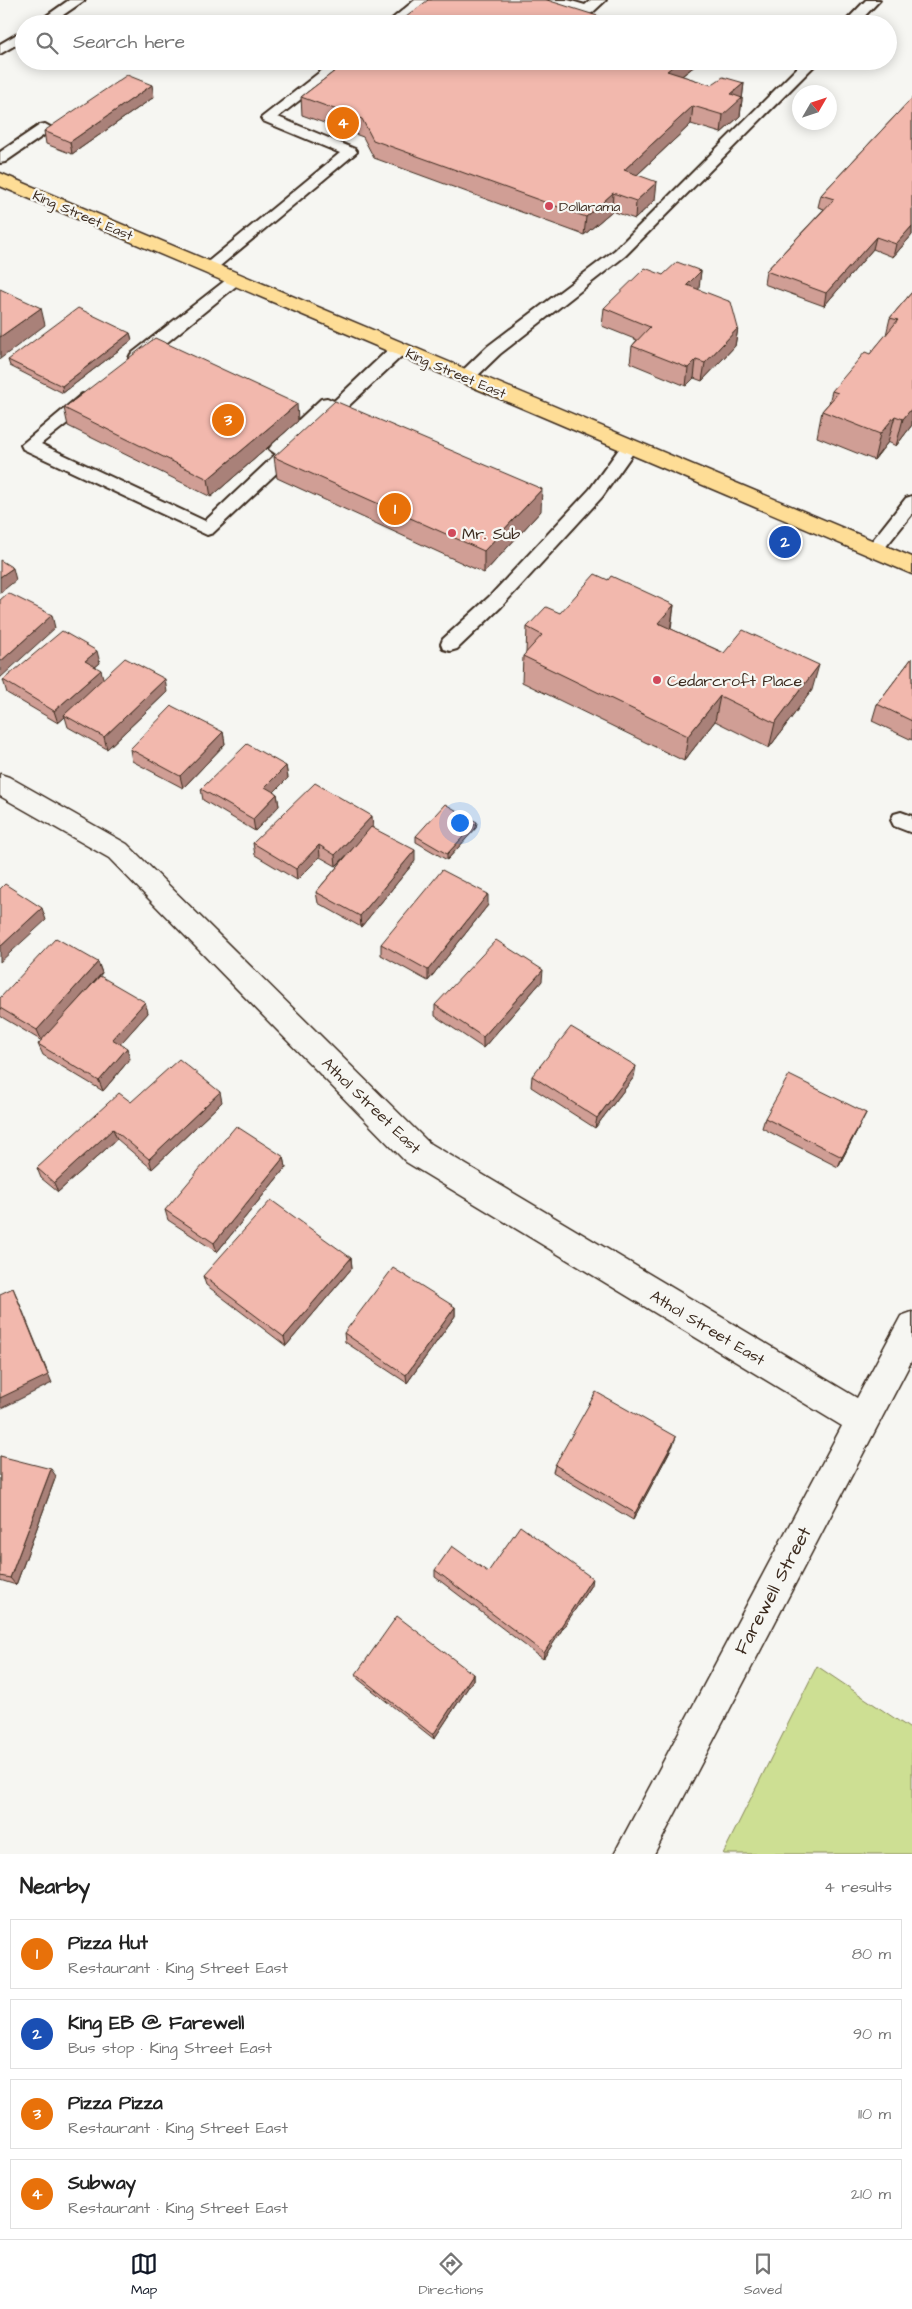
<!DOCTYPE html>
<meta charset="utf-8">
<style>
:root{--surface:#fff;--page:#f6f6f6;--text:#222;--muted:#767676;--line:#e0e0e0;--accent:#111827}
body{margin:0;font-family:"Architects Daughter",sans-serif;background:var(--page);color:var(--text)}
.compass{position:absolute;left:792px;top:85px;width:45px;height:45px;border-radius:50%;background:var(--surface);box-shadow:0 2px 12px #0003;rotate:51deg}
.you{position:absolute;left:459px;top:822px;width:18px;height:18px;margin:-12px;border:4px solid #fff;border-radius:50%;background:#1a73e8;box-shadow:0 0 0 8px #1a73e833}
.badge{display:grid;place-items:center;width:32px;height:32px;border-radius:50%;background:var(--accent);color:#fff;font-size:16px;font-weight:700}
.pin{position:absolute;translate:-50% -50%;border:2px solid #fff;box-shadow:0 1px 5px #0006}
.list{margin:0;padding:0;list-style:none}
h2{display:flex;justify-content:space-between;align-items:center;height:65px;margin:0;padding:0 20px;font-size:21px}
h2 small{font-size:16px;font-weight:400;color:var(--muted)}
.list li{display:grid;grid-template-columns:32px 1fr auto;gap:15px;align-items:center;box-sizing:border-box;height:70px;margin:0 10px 10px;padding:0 10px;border:1px solid var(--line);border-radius:0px}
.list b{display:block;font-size:19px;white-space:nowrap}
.list p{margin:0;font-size:16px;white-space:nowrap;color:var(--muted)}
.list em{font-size:16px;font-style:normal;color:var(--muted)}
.icon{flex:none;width:28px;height:28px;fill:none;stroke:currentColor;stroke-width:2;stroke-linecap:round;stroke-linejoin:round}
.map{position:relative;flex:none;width:912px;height:1854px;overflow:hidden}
.search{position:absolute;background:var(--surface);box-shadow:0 2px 12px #0003;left:15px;right:15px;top:15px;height:55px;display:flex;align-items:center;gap:12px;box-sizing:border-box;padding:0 18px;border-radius:28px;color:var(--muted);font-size:19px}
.sheet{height:385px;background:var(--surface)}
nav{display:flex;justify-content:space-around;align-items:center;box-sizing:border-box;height:70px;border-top:1px solid var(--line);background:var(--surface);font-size:14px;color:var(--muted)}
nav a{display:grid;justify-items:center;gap:2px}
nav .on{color:var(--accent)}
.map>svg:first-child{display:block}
.green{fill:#cddf93;stroke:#848458}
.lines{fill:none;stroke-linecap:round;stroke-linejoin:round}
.service-casing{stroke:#3b2a1e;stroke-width:4}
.minor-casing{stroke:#3b2a1e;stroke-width:3}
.primary-casing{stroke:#3b2a1e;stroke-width:3}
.service{fill:#f6f6f2;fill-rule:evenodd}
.minor{fill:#f6f6f2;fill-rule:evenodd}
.primary{fill:#fedd96;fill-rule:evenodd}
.wall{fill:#d09e95;stroke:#3b2a1e}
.shaded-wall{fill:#a98179;stroke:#3b2a1e}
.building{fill:#f2b8ad;stroke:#3b2a1e}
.poi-dot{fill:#d1495b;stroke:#f6f6f2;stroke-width:2}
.labels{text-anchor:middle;stroke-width:4.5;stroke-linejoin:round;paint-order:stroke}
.far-poi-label{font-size:14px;fill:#3b2a1e;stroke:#f6f6f2;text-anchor:start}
.far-street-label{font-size:14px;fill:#3b2a1e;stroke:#f6f6f2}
.poi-label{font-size:16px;fill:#3b2a1e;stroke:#f6f6f2;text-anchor:start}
.street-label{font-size:16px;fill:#3b2a1e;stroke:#f6f6f2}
.near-street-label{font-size:19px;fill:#3b2a1e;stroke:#f6f6f2}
</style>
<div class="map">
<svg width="912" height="1854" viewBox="0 0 912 1854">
<rect width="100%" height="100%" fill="#f6f6f2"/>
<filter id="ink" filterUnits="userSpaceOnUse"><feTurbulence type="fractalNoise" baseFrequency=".02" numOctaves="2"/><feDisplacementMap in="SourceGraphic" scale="10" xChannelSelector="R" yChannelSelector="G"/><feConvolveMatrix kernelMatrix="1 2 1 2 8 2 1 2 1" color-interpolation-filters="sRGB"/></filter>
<g filter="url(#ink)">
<path class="green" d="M817,1666l95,64v124h-189z"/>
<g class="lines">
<defs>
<path id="service" d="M69,0h16l-35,24h-15z
M415,0h15l-29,24h-15z
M547,0h21l17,5 6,-5h15l-14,13 -5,1 -38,-11z
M866,0h14l-23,24h-14z
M24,30v10l-24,14v-10z
M334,61h16l-72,56 77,32 2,3 -143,119h-10l-3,-3 3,-3 136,-112 -77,-32 -2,-3z
M804,61h15l-194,195 -125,98 -28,27h-12l-2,-4 2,-4 28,-27 127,-96z
M45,124l7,4 -2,3 -45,31 -5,1v-11l40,-27z
M236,274l5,2 3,3 -3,3 -98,80h-12l-2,-4 2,-4 100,-78z
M399,344l6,1 2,4 -2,4 -78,73 -6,1 -7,-3 -15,15 4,1 2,4 -2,4 -90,85 -6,2 -184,-86 -2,-4 61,-51h12l2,4 -2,4 -53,42 164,77 71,-67 -7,-5 3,-4 49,-46 6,-1 7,3 59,-56z
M630,440l6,2 2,4 -36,51 -101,110 -44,42 -7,2 -7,-2 -2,-5 2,-5 46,-42 101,-108 34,-47z
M912,496v18l-32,40 -6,2 -6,-2 -3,-4 3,-4 38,-48z
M901,812l11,4v17l-18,-7 -3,-6 3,-6z"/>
<path id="minor" d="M0,774l9,3 118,67 301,298 429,256 44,-82 11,-4v48l-258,494h-40l228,-428 -436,-264 -297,-304 -109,-62z"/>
<path id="primary" d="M0,173l912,384v17l-912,-388z"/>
</defs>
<use href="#service" class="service-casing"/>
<use href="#minor" class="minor-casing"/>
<use href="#primary" class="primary-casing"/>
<use href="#service" class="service"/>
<use href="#minor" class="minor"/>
<use href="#primary" class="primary"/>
</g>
<path class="wall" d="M348,61h348v4l-14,11 29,9 33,-2 -4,33 -19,17 -30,-9 -54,51 18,25 -20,19 -23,-8 -28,24 -210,-77 -11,-21 -61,-22 -1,-18z
M154,97l-82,57 -26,-10 -2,-13z
M912,98v137l-19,22 -20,-8 -49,57 -60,-22 2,-13 58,-62 -6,-2 3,-12z
M701,271l-3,19 40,38 -3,18 -33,35 -8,-3 -8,8 -56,-23 2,-17 5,-6 -35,-14 2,-18 59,-33z
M912,292v133l-16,21 -8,-4 -14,18 -57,-23 5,-26 7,-8 3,-12 38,-37 16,-19 4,-17z
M130,333l2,7 -69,53 -53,-27 -2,-6z
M64,408l234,13 -87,76 -143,-71z
M274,457l267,54 -57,62 -207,-95z
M608,580l66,25 -3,24 53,24 88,37 -43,58 -54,-27 -31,40 -162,-79 1,-26 3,-3 1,-26 33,-14z
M912,658v82l-40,-19 5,-17z
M100,663l-5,4 8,12 64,13 -60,57 -39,-22 -3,-10 -7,6 -51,-30 -4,-13z
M223,732l2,12 -42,44 -51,-27 -2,-12z
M286,766l2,12 -14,14 3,2 2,12 -24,25 -52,-31 -2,-11z
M477,822l-1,6 -29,32 -31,-18v-6z
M373,828l42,33 -54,66 -43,-24 -2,-11 36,-43 -16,17 -16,-9 -23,23 -42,-25 -2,-12z
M488,905l-60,76 -47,-26v-11z
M98,962l4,11 -60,68 -42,-25v-18z
M542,981l-59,67 -48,-32v-11z
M145,1002l3,11 -28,31 10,15 -27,32 -60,-36 -5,-11z
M532,1076l102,1 -39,51 -64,-41z
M131,1102h91l-70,67 -35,-30 -59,53 -17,-14 -4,-10z
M866,1113l-5,10 -23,44 -76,-39 3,-10z
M284,1157l2,10 -69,85 -49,-32 -3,-10z
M351,1258l1,10 -66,78 -80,-61 -3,-9z
M455,1307v9l-48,67 -62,-41 -1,-9z
M673,1445l-40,75 -80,-48 2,-7z
M0,1456l56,20 -40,109 -16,-5z
M435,1570l53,2 103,13 -48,74 -108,-82z
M356,1674h117v6l-39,59 -76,-60z"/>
<path class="shaded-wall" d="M680,61h16v4l-30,23 1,-17z
M744,83l-4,33 -19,17 2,-18 8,-21z
M152,85l2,12 -82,57 -2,-12z
M693,106l-2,18 -68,64 1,-18z
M657,182l-2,18 -20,19 1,-18z
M613,193l-1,18 -28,24 2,-18z
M912,226v9l-19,22 3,-13z
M876,237l-3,12 -49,57 2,-13z
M701,271l-2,18 -14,14 2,-18z
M41,308l4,17 -45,34v-22z
M738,328l-3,18 -33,35 3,-18z
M130,333l2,7 -69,53 -1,-7z
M696,360l-2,18 -8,8 2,-18z
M297,404l1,17 -87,76 -3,-18z
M912,408v17l-16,21 7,-27z
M895,416l-7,26 -14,18 6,-26z
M542,489l-1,22 -57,62v-22z
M13,568l3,12 -16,13v-16z
M674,605l-4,26 -12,-8z
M52,615l3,13 -55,50v-16z
M97,651l3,12 -12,10 -3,-12z
M819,665l-7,25 -43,58 6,-25z
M101,670l3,12 -40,33 1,2 -7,6 -4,-12z
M165,679l2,13 -60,57 -3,-12z
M720,696l-5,25 -31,40 4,-25z
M223,732l2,12 -42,44 -3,-12z
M286,766l2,12 -21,21 -2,-12z
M277,794l2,12 -24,25 -2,-12z
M372,816l1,12 -37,38 -1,-11z
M477,822l-1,6 -29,32v-6z
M319,845l1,12 -23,23 -1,-11z
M415,850v11l-54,66 -1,-11z
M488,894v11l-60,76v-11z
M42,908l4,12 -46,42v-15z
M98,962l4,11 -60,68 -5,-11z
M543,970l-1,11 -59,67v-11z
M145,1002l3,11 -33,37 -3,-11z
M127,1048l3,11 -27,32 -4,-10z
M636,1066l-2,11 -39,51 2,-10z
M220,1092l2,10 -70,67 -3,-10z
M866,1113l-5,10 -23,44 4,-10z
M113,1129l4,10 -59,53 -4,-9z
M284,1157l2,10 -69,85 -3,-9z
M351,1258l1,10 -66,78 -2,-9z
M13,1288l4,9 35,86 -52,26v-11z
M455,1307v9l-48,67 -1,-8z
M676,1437l-3,8 -40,75 2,-7z
M51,1469l5,7 -40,109 -6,-7z
M592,1578l-1,7 -48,74 1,-6z
M473,1674v6l-39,59 -1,-4z"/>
<path class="building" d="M428,0h119l76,24h-226z
M348,61h332l-13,10 44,14 12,-8 21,6 -13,11 11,4 -19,17 -30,-9 -69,64 33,12 -21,19 -23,-8 -27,24 -213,-77 -11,-21 -61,-22z
M127,75l25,10 -82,57 -26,-11z
M912,98v128l-16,18 -20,-7 -50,56 -60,-22 68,-72 -13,-4z
M677,262l24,9 -14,14 44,17 7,26 -33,35 -9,-3 -8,8 -56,-22 18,-19 -46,-19 41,-40 18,7z
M0,289l41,19 -41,29z
M912,292v116l-9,11 -8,-3 -15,18 -58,-23 16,-18 -6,-2 33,-39 5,2 28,-34 -8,-2z
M78,308l52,25 -68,53 -54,-26z
M155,338l142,66 -89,75 -144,-71z
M335,401l207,88 -58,62 -210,-94z
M0,560l13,8 -13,9z
M595,574l13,6 3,-4 63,29 -16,18 66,30 19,-23 76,35 -44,58 -55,-27 -32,40 -165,-80 19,-21 -15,-8 19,-20 14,6z
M8,593l44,22 -52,47v-62z
M62,631l35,20 -12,10 16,9 -47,41 -51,-31z
M125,658l40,21 -61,58 -40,-22z
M912,658v63l-35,-17z
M172,706l51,26 -43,44 -50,-27z
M247,744l39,22 -21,21 12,7 -24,25 -52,-30z
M315,783l57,33 -37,39 -16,-10 -23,24 -43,-26z
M445,804l32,18 -30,32 -31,-18z
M371,827l44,23 -55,66 -44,-24z
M442,870l46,24 -60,76 -47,-26z
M5,884l37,24 -42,39v-58z
M56,938l42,24 -61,68 -37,-22v-10z
M496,940l47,30 -60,67 -48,-32z
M100,976l45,26 -33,37 15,9 -28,33 -61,-37z
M571,1027l65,39 -39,52 -65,-42z
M179,1059l41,33 -71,67 -36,-30 -59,54 -17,-15 82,-75 12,9z
M789,1075l77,38 -24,44 -77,-39z
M236,1126l48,31 -70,86 -49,-33z
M271,1200l80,58 -67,79 -81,-61z
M393,1268l62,39 -49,68 -62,-42z
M13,1288l35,87 -48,23v-104z
M596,1392l80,45 -41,76 -80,-48z
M0,1456l51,13 -41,109 -10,-2z
M520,1526l72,52 -48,75 -109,-83 17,-24 36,26z
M397,1616l76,58 -40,61 -77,-61z"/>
</g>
<g class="poi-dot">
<circle cx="549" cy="206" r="5"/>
<circle cx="452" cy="533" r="5"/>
<circle cx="657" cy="680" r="5"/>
</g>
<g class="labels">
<g class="far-poi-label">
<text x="559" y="211">Dollarama</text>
</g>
<g class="far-street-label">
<text transform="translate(83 215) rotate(23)" y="5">King Street East</text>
<text transform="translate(456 373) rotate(23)" y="5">King Street East</text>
</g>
<g class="poi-label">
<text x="462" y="539">Mr. Sub</text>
<text x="667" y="686">Cedarcroft Place</text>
</g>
<g class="street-label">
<text transform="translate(372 1105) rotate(44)" y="6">Athol Street East</text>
<text transform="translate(708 1327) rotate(31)" y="6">Athol Street East</text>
</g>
<g class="near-street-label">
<text transform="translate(772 1590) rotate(-62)" y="7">Farewell Street</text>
</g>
</g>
</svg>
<svg class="compass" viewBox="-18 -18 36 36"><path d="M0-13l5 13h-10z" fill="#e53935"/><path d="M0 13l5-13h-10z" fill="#767676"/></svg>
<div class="you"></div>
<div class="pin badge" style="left:395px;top:509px;background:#e8710a">1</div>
<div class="pin badge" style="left:785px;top:542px;background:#1a4fb4">2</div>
<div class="pin badge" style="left:228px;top:420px;background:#e8710a">3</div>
<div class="pin badge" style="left:343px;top:123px;background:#e8710a">4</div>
<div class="search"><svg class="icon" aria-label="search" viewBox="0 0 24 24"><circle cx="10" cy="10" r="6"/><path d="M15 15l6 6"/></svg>Search here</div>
</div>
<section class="sheet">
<h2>Nearby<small>4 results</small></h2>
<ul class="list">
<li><span class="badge" style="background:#e8710a">1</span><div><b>Pizza Hut</b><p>Restaurant · King Street East</p></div><em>80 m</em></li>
<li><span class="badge" style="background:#1a4fb4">2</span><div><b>King EB @ Farewell</b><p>Bus stop · King Street East</p></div><em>90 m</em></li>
<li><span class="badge" style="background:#e8710a">3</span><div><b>Pizza Pizza</b><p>Restaurant · King Street East</p></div><em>110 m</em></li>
<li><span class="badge" style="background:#e8710a">4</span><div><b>Subway</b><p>Restaurant · King Street East</p></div><em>210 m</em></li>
</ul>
</section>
<nav>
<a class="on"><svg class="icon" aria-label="map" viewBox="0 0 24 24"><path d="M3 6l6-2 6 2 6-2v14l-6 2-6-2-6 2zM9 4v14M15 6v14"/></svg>Map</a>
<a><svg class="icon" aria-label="directions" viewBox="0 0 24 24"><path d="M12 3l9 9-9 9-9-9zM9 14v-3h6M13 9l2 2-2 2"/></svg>Directions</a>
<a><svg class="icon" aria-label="saved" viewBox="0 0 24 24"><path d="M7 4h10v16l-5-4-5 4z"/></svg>Saved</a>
</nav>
